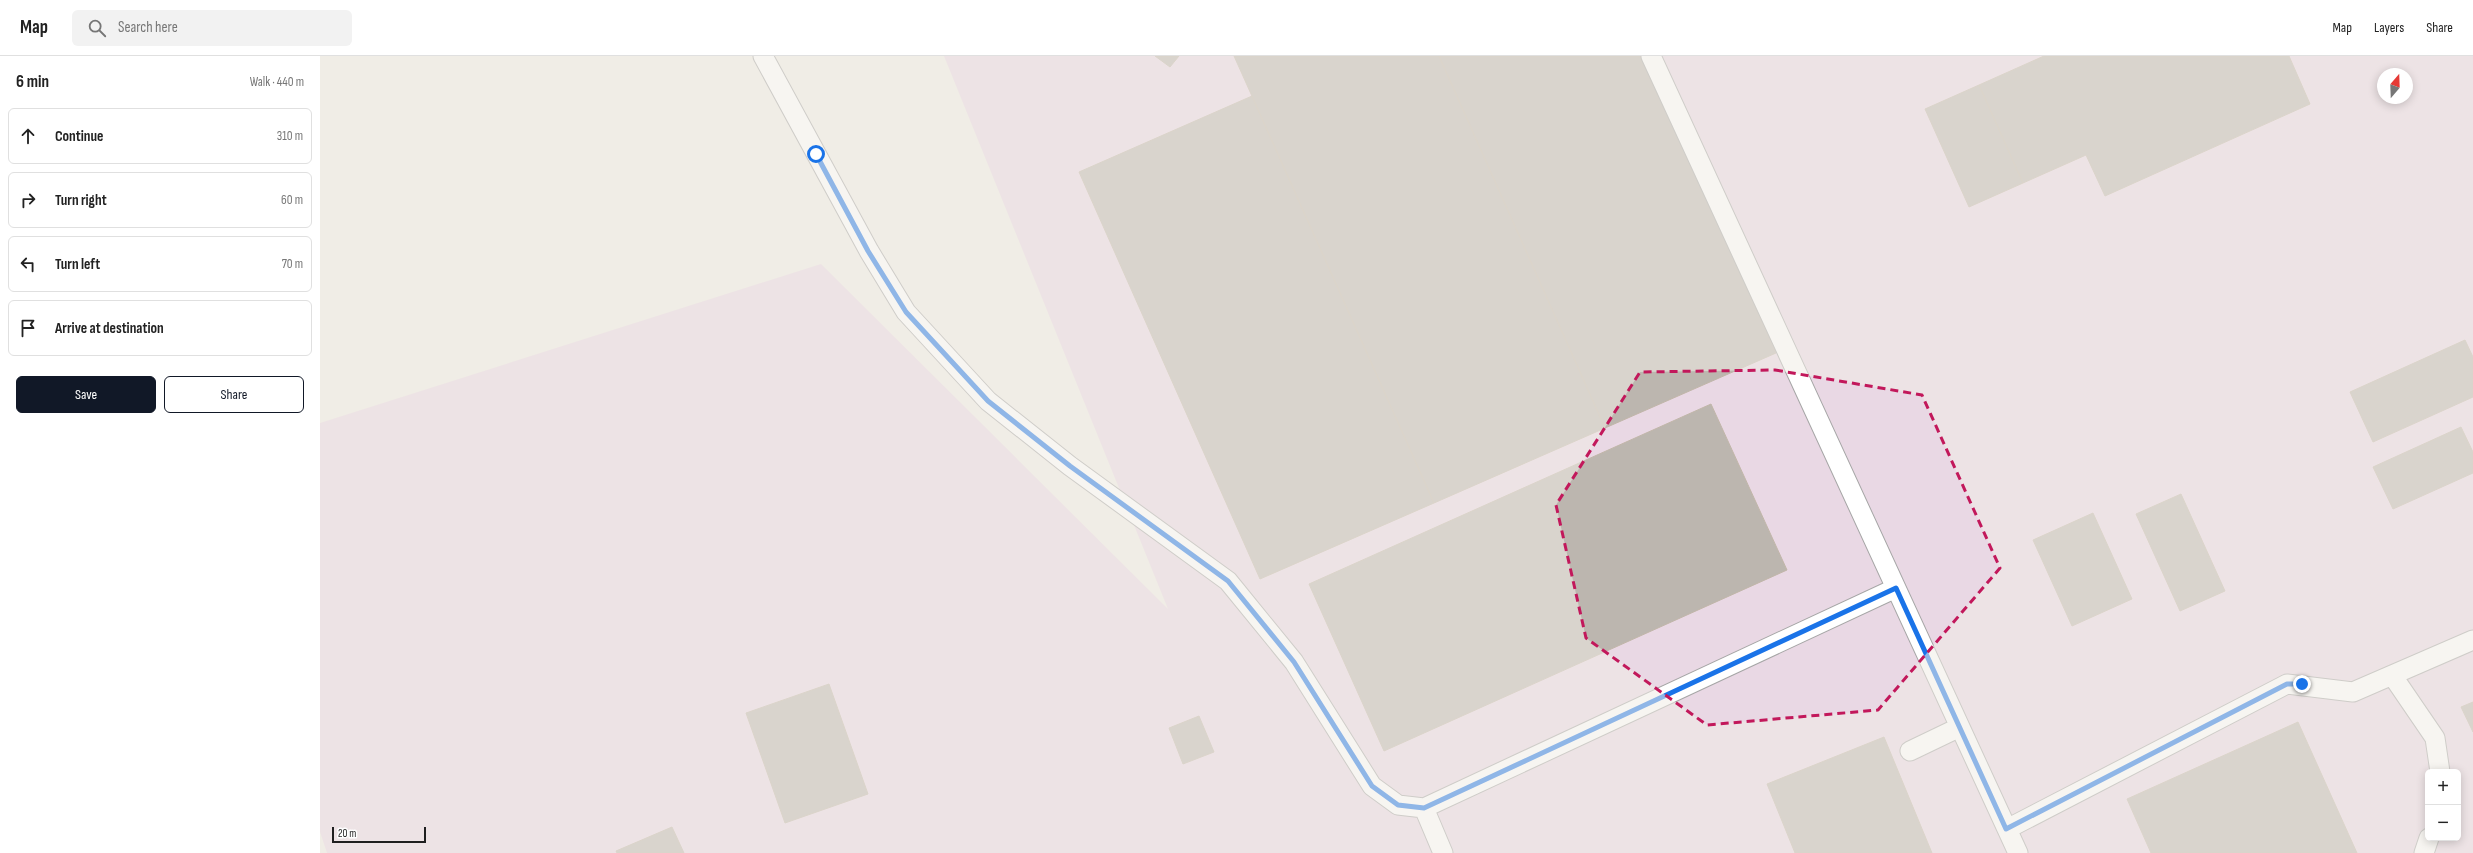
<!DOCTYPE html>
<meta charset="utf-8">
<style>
:root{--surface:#fff;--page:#f2f2f2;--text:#222;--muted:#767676;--line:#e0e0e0;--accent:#111827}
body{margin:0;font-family:"Sofia Sans Condensed",sans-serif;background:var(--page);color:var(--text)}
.controls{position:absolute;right:12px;bottom:12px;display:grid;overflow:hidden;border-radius:6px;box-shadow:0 2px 10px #0003}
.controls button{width:36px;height:36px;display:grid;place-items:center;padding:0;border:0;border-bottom:1px solid var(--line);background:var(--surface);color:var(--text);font:20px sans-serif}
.compass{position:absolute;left:2057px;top:12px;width:36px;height:36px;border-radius:50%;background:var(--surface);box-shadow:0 2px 10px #0003;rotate:19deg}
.scale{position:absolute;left:12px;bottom:10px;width:94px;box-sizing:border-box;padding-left:4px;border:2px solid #1f1f1f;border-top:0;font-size:11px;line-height:14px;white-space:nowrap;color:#1f1f1f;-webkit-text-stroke:3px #fff;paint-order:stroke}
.stop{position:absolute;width:12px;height:12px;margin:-9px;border:3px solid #1a73e8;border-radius:50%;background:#fff}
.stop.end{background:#1a73e8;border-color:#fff;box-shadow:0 1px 4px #0008}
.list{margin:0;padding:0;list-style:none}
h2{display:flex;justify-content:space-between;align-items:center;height:52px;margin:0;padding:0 16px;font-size:17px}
h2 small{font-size:13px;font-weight:400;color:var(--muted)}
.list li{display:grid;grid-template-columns:26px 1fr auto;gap:12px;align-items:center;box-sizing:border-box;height:56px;margin:0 8px 8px;padding:0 8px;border:1px solid var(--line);border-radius:6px}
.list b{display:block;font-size:15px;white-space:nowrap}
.list em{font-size:13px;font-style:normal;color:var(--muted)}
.actions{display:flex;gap:8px;padding:12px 16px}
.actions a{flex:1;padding:9px 0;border:1px solid var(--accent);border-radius:6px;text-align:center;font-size:14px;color:var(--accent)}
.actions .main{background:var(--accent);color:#fff}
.icon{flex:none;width:22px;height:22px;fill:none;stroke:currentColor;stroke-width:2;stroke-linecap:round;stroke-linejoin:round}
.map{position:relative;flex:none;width:2153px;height:797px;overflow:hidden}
header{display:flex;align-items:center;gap:24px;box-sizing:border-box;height:56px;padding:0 20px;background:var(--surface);border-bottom:1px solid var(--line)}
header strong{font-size:19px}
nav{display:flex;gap:22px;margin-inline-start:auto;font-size:14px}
.search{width:280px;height:36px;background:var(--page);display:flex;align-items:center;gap:10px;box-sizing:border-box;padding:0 14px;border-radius:6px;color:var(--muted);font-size:15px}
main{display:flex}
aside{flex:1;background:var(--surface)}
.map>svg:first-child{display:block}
.industrial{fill:#e9d8e4;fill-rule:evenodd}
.building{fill:#bcb6af;stroke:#c1b6a9}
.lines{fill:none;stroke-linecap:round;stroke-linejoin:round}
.lane-casing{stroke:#a6a6a6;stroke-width:21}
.lane{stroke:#fff;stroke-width:19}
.route{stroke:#1a73e8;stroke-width:5}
.marked{fill:none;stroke:#c2185b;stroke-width:3;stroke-dasharray:8 5;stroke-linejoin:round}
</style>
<header>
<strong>Map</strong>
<div class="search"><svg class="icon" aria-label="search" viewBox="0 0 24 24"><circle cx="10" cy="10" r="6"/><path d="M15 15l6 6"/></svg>Search here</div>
<nav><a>Map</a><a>Layers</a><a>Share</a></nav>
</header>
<main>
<aside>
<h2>6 min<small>Walk · 440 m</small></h2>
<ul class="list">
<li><svg class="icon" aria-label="ahead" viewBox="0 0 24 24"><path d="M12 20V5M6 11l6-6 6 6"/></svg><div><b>Continue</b></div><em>310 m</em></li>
<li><svg class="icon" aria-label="right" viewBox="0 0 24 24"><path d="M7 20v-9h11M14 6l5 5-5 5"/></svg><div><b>Turn right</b></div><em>60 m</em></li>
<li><svg class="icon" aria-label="left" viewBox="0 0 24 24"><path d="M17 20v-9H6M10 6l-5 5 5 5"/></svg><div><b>Turn left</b></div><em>70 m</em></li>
<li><svg class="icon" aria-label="arrive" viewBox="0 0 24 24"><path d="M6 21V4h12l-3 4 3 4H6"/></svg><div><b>Arrive at destination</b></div></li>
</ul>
<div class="actions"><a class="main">Save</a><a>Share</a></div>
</aside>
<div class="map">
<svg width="2153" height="797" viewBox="0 0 2153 797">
<rect width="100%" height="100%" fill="#f0ede6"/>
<path class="industrial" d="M624,0h1529v797h-2146l-7,-21v-409l501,-159 347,345zM2063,18h24v24h-24zM2108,716h30v66h-30z"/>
<path class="building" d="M835,0h24l-9,11z
M914,0h205l166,372 -171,75z
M1119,0h205l132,297 -171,75z
M1724,0h245l21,48 -205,92 -19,-41 -63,28 -44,-98z
M1659,29l44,98 -54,24 -44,-98z
M932,40l182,407 -174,76 -181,-407z
M2145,284l8,17v40l-100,45 -23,-50z
M1391,348l76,166 -403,181 -75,-167z
M2141,371l12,25v21l-80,36 -20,-42z
M1861,438l44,97 -45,20 -44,-97z
M1773,457l39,86 -60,27 -39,-86z
M509,628l39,110 -83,29 -39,-110z
M2153,646v30l-12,-25z
M879,660l15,36 -31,12 -14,-36z
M1978,666l59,131h-206l-24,-54z
M1564,681l48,116h-137l-28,-69z
M352,771l12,26h-67l-1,-2z"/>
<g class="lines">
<defs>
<path id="lane" d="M443,0l106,195 37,61 82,89 82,65 158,115 66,81 78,124 26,19 26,3 472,-220
M1331,0l367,797
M2072,619l43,63 5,34
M1590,695l50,-24
M1104,752l19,45
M1687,773l280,-145 66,8 120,-52
M2104,797l5,-15"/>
</defs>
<use href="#lane" class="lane-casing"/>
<use href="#lane" class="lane"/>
</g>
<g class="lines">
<path class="route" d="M496,98l52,97 38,61 82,89 82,65 158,115 66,81 78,124 26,19 26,3 472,-220 110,241 281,-145h15"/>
</g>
<path d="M0 0H2153V797H0ZM1455,314l147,25 78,173 -122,142 -171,15 -121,-87 -30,-133 84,-133z" fill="#f0ede6" fill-opacity=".55" fill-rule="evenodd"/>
<path class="marked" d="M1455,314l147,25 78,173 -122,142 -171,15 -121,-87 -30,-133 84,-133z"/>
</svg>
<div class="controls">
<button>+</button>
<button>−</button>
</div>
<svg class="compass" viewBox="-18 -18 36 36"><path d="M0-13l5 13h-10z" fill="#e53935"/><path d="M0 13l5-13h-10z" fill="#767676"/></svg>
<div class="scale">20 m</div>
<div class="stop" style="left:496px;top:98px"></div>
<div class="stop end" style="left:1982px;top:628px"></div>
</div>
</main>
